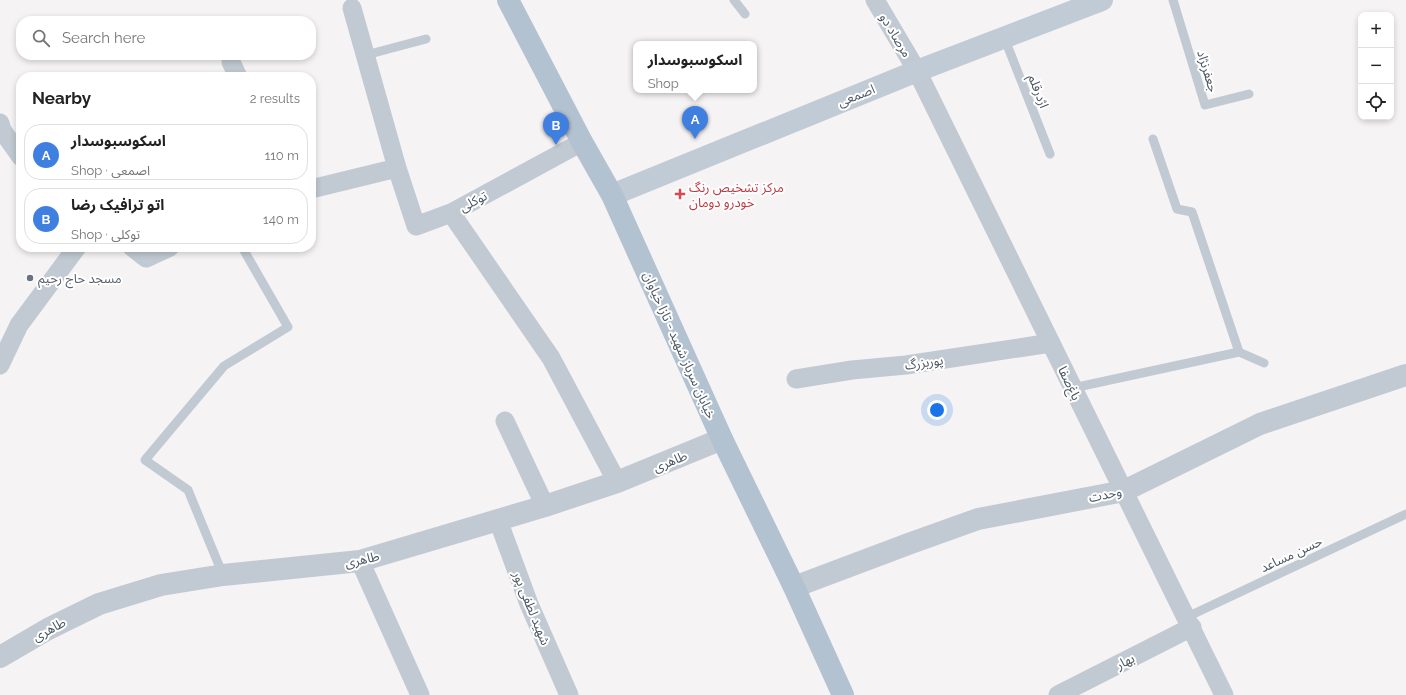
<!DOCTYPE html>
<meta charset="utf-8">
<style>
:root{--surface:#fff;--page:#f2f2f2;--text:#222;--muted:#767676;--line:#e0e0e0;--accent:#1a73e8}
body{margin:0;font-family:Raleway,"Noto Sans Arabic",sans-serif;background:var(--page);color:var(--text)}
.controls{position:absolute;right:12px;top:12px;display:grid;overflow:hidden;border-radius:8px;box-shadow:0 2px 6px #0003}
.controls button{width:36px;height:36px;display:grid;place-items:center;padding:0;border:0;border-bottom:1px solid var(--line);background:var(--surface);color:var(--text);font:20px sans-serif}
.you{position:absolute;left:937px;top:410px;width:14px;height:14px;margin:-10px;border:3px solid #fff;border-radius:50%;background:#1a73e8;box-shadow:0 0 0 6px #1a73e833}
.badge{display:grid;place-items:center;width:26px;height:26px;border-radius:50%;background:var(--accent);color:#fff;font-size:13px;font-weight:700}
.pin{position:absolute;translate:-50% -33px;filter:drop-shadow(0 1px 2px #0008)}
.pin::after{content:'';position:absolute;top:21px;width:14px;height:12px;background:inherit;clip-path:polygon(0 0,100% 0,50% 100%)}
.popup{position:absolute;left:633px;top:41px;width:124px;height:52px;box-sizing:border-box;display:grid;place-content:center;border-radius:8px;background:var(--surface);filter:drop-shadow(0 1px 3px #0005);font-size:13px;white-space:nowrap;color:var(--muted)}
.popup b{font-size:15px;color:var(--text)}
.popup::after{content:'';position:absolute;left:50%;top:100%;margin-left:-8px;border:8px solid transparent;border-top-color:var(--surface)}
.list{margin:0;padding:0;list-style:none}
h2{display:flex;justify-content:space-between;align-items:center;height:52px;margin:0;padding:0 16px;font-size:17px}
h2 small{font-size:13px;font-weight:400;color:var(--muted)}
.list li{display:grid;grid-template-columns:26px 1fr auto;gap:12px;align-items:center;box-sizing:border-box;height:56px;margin:0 8px 8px;padding:0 8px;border:1px solid var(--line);border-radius:16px}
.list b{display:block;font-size:15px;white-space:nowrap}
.list p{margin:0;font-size:13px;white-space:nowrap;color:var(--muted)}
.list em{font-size:13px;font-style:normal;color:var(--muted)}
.icon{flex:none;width:22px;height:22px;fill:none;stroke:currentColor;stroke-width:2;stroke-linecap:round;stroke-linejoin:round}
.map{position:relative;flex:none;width:1406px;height:695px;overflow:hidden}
.search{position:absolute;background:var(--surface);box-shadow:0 2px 6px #0003;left:16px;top:16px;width:300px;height:44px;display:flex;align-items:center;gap:10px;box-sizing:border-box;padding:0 14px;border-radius:16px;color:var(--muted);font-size:15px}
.panel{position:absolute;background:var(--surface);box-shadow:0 2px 6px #0003;left:16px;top:72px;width:300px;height:180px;border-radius:16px}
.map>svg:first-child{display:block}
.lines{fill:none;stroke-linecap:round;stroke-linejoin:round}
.service{stroke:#c1cad2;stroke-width:9}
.minor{stroke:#c1cad2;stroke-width:19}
.tertiary{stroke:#c1cad2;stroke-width:22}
.secondary{stroke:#c1cbd6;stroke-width:22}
.primary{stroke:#b3c2d1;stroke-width:22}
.health-dot{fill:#e0444e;stroke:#fff;stroke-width:1.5}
.worship-dot{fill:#6b7280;stroke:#fff;stroke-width:1.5}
.labels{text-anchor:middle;stroke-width:4;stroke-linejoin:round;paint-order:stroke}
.street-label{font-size:13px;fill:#4a5661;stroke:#fff}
.health-label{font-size:13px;fill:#be3a42;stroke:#fff;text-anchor:start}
.worship-label{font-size:13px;fill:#5b616d;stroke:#fff;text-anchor:start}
</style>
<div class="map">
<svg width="1406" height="695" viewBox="0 0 1406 695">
<rect width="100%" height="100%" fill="#f5f3f3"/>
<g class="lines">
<path class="service" d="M734,0l11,14
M1173,0l32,105 44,-11
M1004,37l46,117
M366,55l60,-16
M1153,139l24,70 15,3 47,140
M1073,388l166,-36 25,11
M223,575l-35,-85 -43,-30 79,-94 64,-39 -46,-80
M1187,617l219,-103"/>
<path class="minor" d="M875,0l42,71 307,624
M352,8l45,160 19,58 35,-13 131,-71
M231,62l7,15
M0,123l2,7 19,27
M311,189l86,-21
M451,213l100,145 66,124
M132,247l14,11 24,-11
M0,365l19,-40 58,-78
M796,379l56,-9 54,-5 145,-22
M505,421l40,85
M498,520l31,84 40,91
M360,561l60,134
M1058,695l134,-68"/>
<path class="tertiary" d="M794,587l117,-44 67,-24 146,-28 136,-67 146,-49
M0,657l48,-28 51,-25 62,-19 62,-10 137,-14 185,-55 72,-24 105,-43"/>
<path class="secondary" d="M612,195l305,-124 185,-71"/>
<path class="primary" d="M508,0l74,142 30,53 110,244 72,148 49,108"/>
</g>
<path class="health-dot" d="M678 188h4v4h4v4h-4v4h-4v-4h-4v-4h4z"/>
<circle class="worship-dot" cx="30" cy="278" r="4"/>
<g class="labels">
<g class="street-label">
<text transform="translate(896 35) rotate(59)" y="5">مرصاد دو</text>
<text transform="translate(1208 71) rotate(73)" y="5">جعفرنژاد</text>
<text transform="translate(1039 91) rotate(69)" y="5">اژدرقلم</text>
<text transform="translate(856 95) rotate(-22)" y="5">اصمعی</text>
<text transform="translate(473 201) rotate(-28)" y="5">توکلی</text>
<text transform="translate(680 345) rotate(66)" y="5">خیابان سرباز شهید - تازا خیاوان</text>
<text transform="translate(924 362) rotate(-8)" y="5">پوربزرگ</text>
<text transform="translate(1070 383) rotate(64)" y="5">باغ‌صفا</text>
<text transform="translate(670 461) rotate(-22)" y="5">طاهری</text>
<text transform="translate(1105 494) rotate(-12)" y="5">وحدت</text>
<text transform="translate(1291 554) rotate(-25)" y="5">حسن مساعد</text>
<text transform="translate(362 559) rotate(-12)" y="5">طاهری</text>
<text transform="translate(532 608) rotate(68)" y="5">شهید لطفی پور</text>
<text transform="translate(49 629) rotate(-28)" y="5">طاهری</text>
<text transform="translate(1125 661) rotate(-27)" y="5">بهار</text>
</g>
<g class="health-label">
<text x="689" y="192">مرکز تشخیص رنگ<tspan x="689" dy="15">خودرو دومان</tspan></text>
</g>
<g class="worship-label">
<text x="38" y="283">مسجد حاج رحیم</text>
</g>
</g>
</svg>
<div class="controls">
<button>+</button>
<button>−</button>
<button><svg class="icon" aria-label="locate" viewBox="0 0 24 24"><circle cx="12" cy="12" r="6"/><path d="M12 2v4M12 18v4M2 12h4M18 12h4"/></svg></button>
</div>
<div class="you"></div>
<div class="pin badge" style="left:695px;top:139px;background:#3f7fe0">A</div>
<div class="popup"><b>اسکوسبوسدار</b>Shop</div>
<div class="pin badge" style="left:556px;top:145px;background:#3f7fe0">B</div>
<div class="search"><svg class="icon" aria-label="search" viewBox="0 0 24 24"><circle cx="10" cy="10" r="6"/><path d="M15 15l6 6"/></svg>Search here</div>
<section class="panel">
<h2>Nearby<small>2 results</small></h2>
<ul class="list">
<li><span class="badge" style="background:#3f7fe0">A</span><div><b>اسکوسبوسدار</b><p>Shop · اصمعی</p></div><em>110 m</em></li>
<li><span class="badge" style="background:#3f7fe0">B</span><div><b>اتو ترافیک رضا</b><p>Shop · توکلی</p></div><em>140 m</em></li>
</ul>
</section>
</div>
